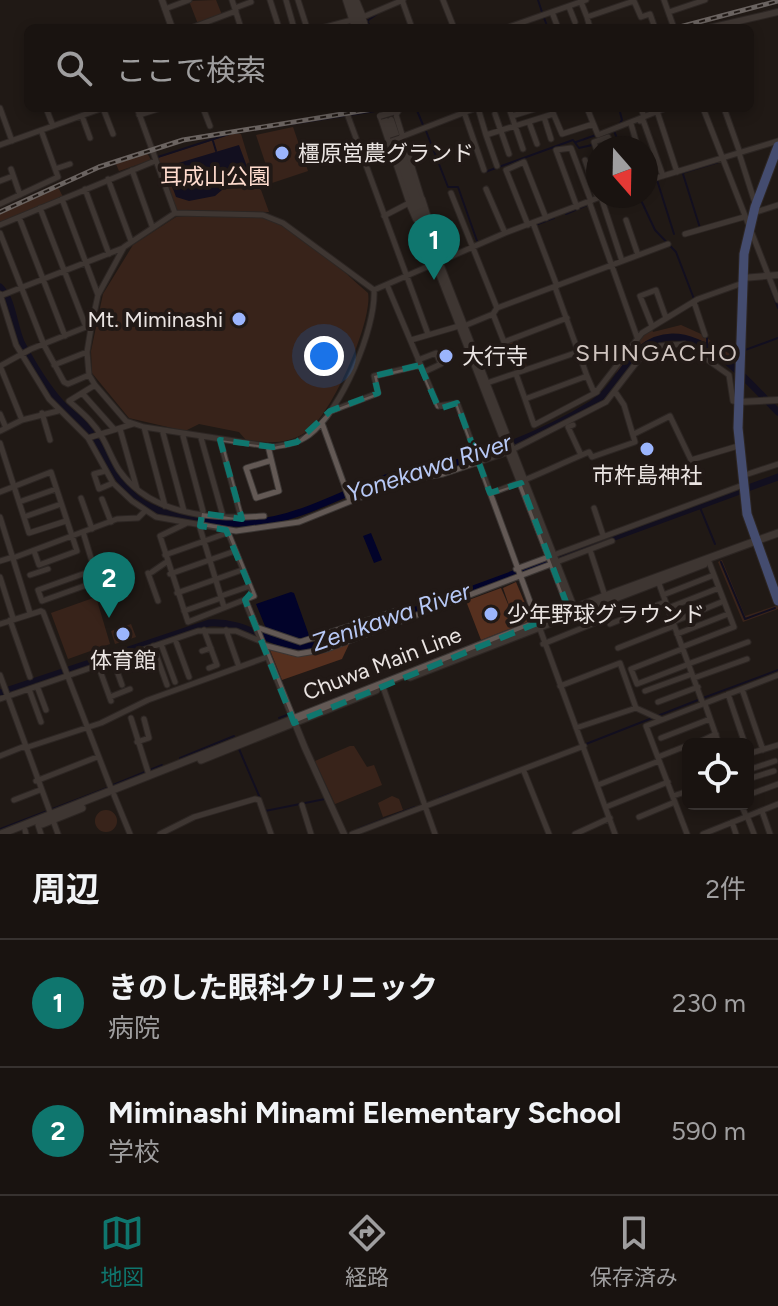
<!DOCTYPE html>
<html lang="ja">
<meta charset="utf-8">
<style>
:root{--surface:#191310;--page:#26201e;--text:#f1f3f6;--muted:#9f9e9f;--line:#373230;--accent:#0f766e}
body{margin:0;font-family:Figtree,"Noto Sans JP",sans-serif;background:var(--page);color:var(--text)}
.controls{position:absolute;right:24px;bottom:24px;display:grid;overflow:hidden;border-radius:12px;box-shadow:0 4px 12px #0003}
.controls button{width:72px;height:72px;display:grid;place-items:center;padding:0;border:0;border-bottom:2px solid var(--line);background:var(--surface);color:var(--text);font:40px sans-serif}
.compass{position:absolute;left:586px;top:136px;width:72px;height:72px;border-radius:50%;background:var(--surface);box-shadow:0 4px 12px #0003;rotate:160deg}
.you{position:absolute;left:324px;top:356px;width:28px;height:28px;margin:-20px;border:6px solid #fff;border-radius:50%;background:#1a73e8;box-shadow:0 0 0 12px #1a73e833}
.badge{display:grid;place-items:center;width:52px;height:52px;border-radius:50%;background:var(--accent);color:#fff;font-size:26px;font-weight:700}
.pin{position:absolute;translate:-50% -66px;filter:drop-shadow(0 2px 4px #0008)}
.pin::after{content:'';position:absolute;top:42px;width:28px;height:24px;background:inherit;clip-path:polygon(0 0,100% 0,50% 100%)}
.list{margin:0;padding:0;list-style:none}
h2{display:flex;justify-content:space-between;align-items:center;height:104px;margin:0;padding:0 32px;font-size:34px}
h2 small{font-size:26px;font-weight:400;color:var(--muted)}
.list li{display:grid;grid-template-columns:52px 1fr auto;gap:24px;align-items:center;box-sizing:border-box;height:128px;padding:0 32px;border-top:2px solid var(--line)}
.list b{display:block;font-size:30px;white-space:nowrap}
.list p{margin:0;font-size:26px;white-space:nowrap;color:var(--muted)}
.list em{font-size:26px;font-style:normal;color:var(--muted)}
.icon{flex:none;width:44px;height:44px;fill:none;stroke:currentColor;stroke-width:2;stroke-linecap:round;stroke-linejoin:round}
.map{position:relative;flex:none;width:778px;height:834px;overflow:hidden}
.search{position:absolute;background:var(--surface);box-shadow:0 4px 12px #0003;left:24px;right:24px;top:24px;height:88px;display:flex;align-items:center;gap:20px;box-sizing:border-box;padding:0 28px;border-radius:12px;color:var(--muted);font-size:30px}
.sheet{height:360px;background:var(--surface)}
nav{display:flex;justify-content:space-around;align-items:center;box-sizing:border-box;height:112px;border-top:2px solid var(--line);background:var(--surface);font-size:22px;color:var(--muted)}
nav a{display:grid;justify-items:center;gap:4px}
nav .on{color:var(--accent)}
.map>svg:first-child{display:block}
.green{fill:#56301f}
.water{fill:#02032a}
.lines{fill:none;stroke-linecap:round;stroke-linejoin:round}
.stream{stroke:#02032a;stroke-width:2}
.river{stroke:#02032a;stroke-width:7}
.minor-casing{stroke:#3b3634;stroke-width:7}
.tertiary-casing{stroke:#3b3634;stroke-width:8}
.secondary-casing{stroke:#3b3634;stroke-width:9}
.trunk-casing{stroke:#3b3634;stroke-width:11}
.minor{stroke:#635955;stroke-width:5}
.tertiary{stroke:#635955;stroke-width:6}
.secondary{stroke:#635955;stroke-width:7}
.trunk{stroke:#7089dc;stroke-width:9}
.rail-casing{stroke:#c3bdba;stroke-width:5}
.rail{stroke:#211916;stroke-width:2;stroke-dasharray:6;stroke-linecap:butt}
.minor-bridge-casing{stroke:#3b3634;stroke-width:7;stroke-linecap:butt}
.tertiary-bridge-casing{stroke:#3b3634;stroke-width:8;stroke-linecap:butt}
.minor-bridge{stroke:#635955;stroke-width:5}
.tertiary-bridge{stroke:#635955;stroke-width:6}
.marked{fill:none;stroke:#0f766e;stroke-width:6;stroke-dasharray:16 10;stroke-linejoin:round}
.poi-dot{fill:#9bb5fd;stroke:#211916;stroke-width:3}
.labels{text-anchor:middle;stroke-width:8;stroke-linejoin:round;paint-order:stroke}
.poi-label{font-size:22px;fill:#eae4e2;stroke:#211916;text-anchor:start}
.park-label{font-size:22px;fill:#fddacc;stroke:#211916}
.street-label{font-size:22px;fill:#eae4e2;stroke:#211916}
.neighbourhood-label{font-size:24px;letter-spacing:2px;fill:#cfc4bf;stroke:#211916}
.water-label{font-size:24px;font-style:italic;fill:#b7c8f5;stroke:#211916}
</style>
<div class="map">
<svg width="778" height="834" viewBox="0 0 778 834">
<rect width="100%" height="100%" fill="#211916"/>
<path class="green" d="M216,0l6,15 -24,9 -9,-23z
M293,127l15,44 -36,12 -16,-48z
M232,134h9l16,53 4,3 8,22 -93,-2 -19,-52z
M147,153l4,7 -32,11 -3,-7z
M58,187l5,10 -63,26v-9z
M210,214c18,1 40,0 57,4 39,11 71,50 101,75 5,28 -37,124 -62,139 -20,13 -38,11 -60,8l-7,-8 -40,-8 -14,7 -56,-13 -37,-45 -1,-22 12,-57 30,-49 43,-28z
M681,325l20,9 33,23v11c-24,-22 -61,-46 -92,-24 -12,9 -18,24 -27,36 2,-18 21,-41 36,-52l2,4z
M518,340l9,27 -12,5 -10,-28z
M477,458l1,3 -70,16 -56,18 52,-20 48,-8z
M722,560l23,56 33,-11v4l-35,13 -25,-60z
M516,582l16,38 -51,20 -15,-39 35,-13 10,23 -8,-23z
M96,597l14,47 -42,15 -17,-46z
M131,624l5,13 -21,7 -4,-13z
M350,642l-8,17 -60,21 -12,-30 27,6z
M350,746h4l13,21 7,-2 8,20 -47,19 -20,-43z
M392,796l7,3 4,11 -20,7 -5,-14z
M95 821a11 11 0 1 1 22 0a11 11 0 1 1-22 0Z"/>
<path class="water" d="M239,145l13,35 -3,2 -14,-3 -20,17 -26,5 -13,-4 -11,-30z
M371,533l11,27 -8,3 -11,-27z
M291,592l3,1 16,45 -13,2 -30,-9 -11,-27z"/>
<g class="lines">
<path class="stream" d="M538,0l4,12
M544,18l4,10
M371,28l-4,-7 10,-7
M416,108l7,17
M619,108l3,12 -3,5
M426,131l22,56h10l19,54
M614,131l7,17
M213,141l3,10
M576,142l20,-7
M158,157l74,-24 163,-25
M485,172l88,-32 6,8 13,-3
M682,173l40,-12
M683,174l17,54
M657,180l17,54
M639,196l16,34 21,22 18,47
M566,214l21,-9
M538,224l16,-6
M769,284l9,24
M707,336v13
M745,350l33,-12
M699,505l16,39
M721,562l24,57 30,-11
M254,633l2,2
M703,698l75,-28
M279,718l8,-3
M586,744l112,-44
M239,749l21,49
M180,758l54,-22
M113,785l49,-20
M439,798l65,-24
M265,811l60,-12
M0,829l107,-41
M358,829l57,-22"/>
<path class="river" d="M0,287c12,11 14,39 21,55 11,21 25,44 40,61 8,9 19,15 26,25 22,27 30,63 63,79 15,7 32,9 47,12 83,17 123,-19 197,-44 19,-6 40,-5 59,-11 46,-14 98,-34 139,-60 31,-20 38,-66 80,-67 40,-1 80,49 106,75
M0,693l209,-70c44,-3 69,33 114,21l455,-167"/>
<defs>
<path id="minor" d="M232,0l9,28
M270,0l9,28
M286,0l8,28
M298,0l9,28
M402,0l10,28
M443,0l11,28
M664,0l10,28
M634,1l7,16 9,-3 5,14
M581,2l6,15 47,-16
M569,7l6,15
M235,8l16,-6
M165,9l24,-9
M552,12l6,16
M669,12l36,-12
M363,17l3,11
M587,17l3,11
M191,28l45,-17
M322,28l41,-11 40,-17
M506,28l80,-28
M0,108l12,33
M46,108l7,18
M103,108l10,26
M137,108l38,105
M203,108l7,18
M255,108h5
M345,108l83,226
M478,108l8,27 67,-21
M509,108l14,41
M551,108l11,26 31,-10
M587,108l11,27 68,-27
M641,108l3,9
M703,108l75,192
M724,108l16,45
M399,110l-3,5 26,84
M657,111l20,61
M464,112l20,58
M495,114l14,40
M139,115l22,-7
M82,116l8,22
M380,116l29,87 -25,13
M512,116l26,-8
M544,117l7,22
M640,121l3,-1 20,56
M529,122l8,22
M631,124l7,24
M486,135l11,31
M401,137l75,-29
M0,145l103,-37
M739,153l16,50
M361,154l28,-12
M598,154l-4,-12 14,-5 4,11
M585,160l13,38
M11,169l9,26
M55,169l15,-5
M132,170l20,56
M108,179l23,62
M0,181l13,-5
M646,181l132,-40
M85,189l24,65
M486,189l19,44
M451,193l46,115 171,-64
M601,197l21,64
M62,199l36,96
M589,201l48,136
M0,204l58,-27 -17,-47
M577,207l-21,-57 15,-2 20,53
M40,208l46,119
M753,213l25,-8
M19,217l46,119
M626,220l12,35
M533,223l24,63
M0,225l155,-64
M528,225l-22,-55 18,-8 22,56
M0,233l44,112 20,37 4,2 21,-9
M685,234l59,-17
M387,285l51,121 19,-3 1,2 157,429
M555,287l32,89 6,14 4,1 45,-58 56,-34 42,-15
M374,290c2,39 -33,121 -65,145 -11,8 -23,10 -36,12l-129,-20 -18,-6 -31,-36 -6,-10 -2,-23 4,-24 7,-33 26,-48 51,-34 88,2 20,8 91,67 131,-57 98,-37
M0,294l16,51 33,54 39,39 25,45 19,18 24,16 80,14 63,-9 102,-41 42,-7 63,-21 100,-51 34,-44 19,-12 26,-2 44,31 4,26 5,1
M0,296l123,-48
M694,302l11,33
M497,308l-4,6 11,28 63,-24
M464,326l29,-12
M652,326l-12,-30 16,-6 10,28
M411,340l48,-14
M418,360l18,-7 5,11 -17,8
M54,365l33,-13
M0,366l31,-17 55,-22
M0,366l22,54
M516,374l9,25 62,-23
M487,383l91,-31
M95,385l-26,16c12,11 25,21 33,36 6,10 10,22 17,33 31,45 93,50 145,46
M82,393l32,36
M525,399l9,26 63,-33
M331,411l47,-18 -4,-17 46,-11
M42,413l8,27
M0,414l6,14
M322,423l28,78
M573,425l-5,2 13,28
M144,427l21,79
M120,429l17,60
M0,431l22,-11 36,-9
M163,433l21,78
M634,434l36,-18 21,44 47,-14
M183,436l20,75 -3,17 24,79
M88,438l45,-14
M201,438l22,78
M220,440l21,77
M0,443l29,90 37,-12
M268,446l11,45 -23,7 -10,-30 23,-7
M105,471l-11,3 5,15 14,-6
M742,476l36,-12
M0,492l51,-20 26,79 -38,14 -5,-14
M491,493c35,-12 64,-27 98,-41l3,5 43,-15 -11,-37 -8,-12
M81,498l11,31
M102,499l9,23
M19,502l37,-13
M594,508l9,27
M0,517l30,96
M24,517l37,-13
M185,524l-25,12 28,86 66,-26 -27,-66
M83,532l15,49 -56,20 -4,-11 56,-20
M591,553l14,43
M165,555l62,-22
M13,558l104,-39 21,-1 7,-7
M0,561l13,-4
M516,569l227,-84
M152,572l13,-9
M148,573l10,28
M170,574l65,-23
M30,575l18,-6
M0,577l13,41
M658,581l45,123
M177,593l65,-23
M663,595l51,-20
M221,596l29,-10
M668,608l51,-20
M184,611l37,-13
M43,612l69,179
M10,620l20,57
M673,622l51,-21 -15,-39
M0,624l41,-13
M610,624l55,-22
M256,627l44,15 102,-33
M204,630l13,35 -8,3
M226,630l12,34
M677,634l51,-20
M175,639l14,38
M161,644l14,38
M543,644l54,-22
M263,645l35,9 29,-5 285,-108
M153,646l14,39
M682,647l52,-20 -10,-26
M618,648l56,-22
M682,649l-51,20 6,15 52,-20
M202,651l9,-3
M113,660l9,25
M688,664l60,-22
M98,665l13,36
M0,675l58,159
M694,678l53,-19
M37,686l9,24
M560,686l60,-23 16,45
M383,687l52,147
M29,689l12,33
M742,689l21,61
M645,691l47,-17
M728,694l17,50
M110,697l20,-8
M0,699l198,-68h38l24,10
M658,702l40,-15
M705,704l14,40
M131,718l18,57
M576,728l60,-20 24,11
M661,738l49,-19
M137,742l12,-4 -5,-19
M695,744l21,-10
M25,748l76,-25 47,-23 119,-43
M748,754l30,-9
M0,756l25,-10
M658,757l28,-11
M523,769l26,65
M748,770l27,-9
M748,779l26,-8
M36,781l61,-24
M598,785l61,-24
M114,795l16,39
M748,795l30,-11
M673,796l15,-5
M14,800l26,-10
M741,804l5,12
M302,805l9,29
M606,807l62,-25
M762,811l8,23
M747,816l7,18
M639,817l36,-15
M732,822l4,12
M38,825l3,9
M25,830l1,4
M160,834l34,-17 61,-18 4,1 12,34
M352,834l232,-88
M575,834l35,-16
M687,834l-41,-108 132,-51
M703,834l75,-30"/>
<path id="tertiary" d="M162,0l10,28
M346,0l9,28
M352,0l9,28
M356,0l7,17
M709,28l69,-16
M391,120l48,141 136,349
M386,121l49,142 135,348
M422,199l6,19
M409,203l7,16
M742,278l36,-3
M738,402l40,-2
M245,600l60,148 39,86"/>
<path id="secondary" d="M410,677l294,-113
M201,760l175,-70
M42,824l40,-16
M1,834l604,-238 173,-63"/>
<path id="trunk" d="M778,146l-23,61 -11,47 -6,174 9,86 31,87"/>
</defs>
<use href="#minor" class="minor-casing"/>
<use href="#tertiary" class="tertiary-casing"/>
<use href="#secondary" class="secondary-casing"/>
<use href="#trunk" class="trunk-casing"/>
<use href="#minor" class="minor"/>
<use href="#tertiary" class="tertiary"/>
<use href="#secondary" class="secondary"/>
<use href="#trunk" class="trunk"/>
<defs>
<path id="rail" d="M676,28l102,-27
M0,212l99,-45 84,-27 196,-32"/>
</defs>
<use href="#rail" class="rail-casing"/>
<use href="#rail" class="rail"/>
<defs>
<path id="minor-bridge" d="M391,141l9,-3"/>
<path id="tertiary-bridge" d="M380,116l13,-4"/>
</defs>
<use href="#minor-bridge" class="minor-bridge-casing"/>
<use href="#tertiary-bridge" class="tertiary-bridge-casing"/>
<use href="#minor-bridge" class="minor-bridge"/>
<use href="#tertiary-bridge" class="tertiary-bridge"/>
</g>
<path d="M0 0H778V834H0ZM420,365l19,44 18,-6 33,90 31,-10 48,127 -275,113 -49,-123 7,-8 -26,-62 -26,-4 2,-13 40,6 -22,-79 53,7 24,-5 33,-31 48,-18 -4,-17z" fill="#211916" fill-opacity=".55" fill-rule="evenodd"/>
<path class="marked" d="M420,365l19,44 18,-6 33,90 31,-10 48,127 -275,113 -49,-123 7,-8 -26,-62 -26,-4 2,-13 40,6 -22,-79 53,7 24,-5 33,-31 48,-18 -4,-17z"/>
<g class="poi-dot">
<circle cx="282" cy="153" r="8"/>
<circle cx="239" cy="319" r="8"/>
<circle cx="446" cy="356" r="8"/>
<circle cx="647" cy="449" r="8"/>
<circle cx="491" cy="614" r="8"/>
<circle cx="123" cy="634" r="8"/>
</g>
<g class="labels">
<g class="poi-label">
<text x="298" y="161">橿原営農グランド</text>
<text x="223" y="327" text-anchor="end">Mt. Miminashi</text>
<text x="462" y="364">大行寺</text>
<text x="647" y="483" text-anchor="middle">市杵島神社</text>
<text x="507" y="622">少年野球グラウンド</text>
<text x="123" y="668" text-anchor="middle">体育館</text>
</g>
<g class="park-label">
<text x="215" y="184">耳成山公園</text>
</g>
<g class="street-label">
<text transform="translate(382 663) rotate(-21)" y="8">Chuwa Main Line</text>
</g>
<g class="neighbourhood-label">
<text x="657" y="361">SHINGACHO</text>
</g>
<g class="water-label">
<text transform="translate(429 468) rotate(-18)" y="8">Yonekawa River</text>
<text transform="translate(391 617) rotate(-19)" y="8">Zenikawa River</text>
</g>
</g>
</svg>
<div class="controls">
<button><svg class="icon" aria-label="locate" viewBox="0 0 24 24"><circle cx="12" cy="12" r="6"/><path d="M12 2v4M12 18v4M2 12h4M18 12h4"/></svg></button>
</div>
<svg class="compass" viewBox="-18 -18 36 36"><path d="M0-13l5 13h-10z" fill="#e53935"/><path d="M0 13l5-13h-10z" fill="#9f9e9f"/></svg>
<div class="you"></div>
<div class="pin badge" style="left:434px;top:280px">1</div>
<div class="pin badge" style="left:109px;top:618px">2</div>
<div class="search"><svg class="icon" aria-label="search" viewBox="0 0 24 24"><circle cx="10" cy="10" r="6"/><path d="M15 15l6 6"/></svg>ここで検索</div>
</div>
<section class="sheet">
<h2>周辺<small>2件</small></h2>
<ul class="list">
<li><span class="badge">1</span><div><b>きのした眼科クリニック</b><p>病院</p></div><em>230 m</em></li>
<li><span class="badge">2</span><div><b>Miminashi Minami Elementary School</b><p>学校</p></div><em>590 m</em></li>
</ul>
</section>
<nav>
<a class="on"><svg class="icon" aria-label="map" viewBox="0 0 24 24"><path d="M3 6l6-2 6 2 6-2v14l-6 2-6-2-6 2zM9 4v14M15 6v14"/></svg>地図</a>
<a><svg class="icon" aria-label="directions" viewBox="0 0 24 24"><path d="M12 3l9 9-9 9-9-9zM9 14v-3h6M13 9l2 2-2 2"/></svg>経路</a>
<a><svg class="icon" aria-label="saved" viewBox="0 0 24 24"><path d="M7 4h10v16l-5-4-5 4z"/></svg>保存済み</a>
</nav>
